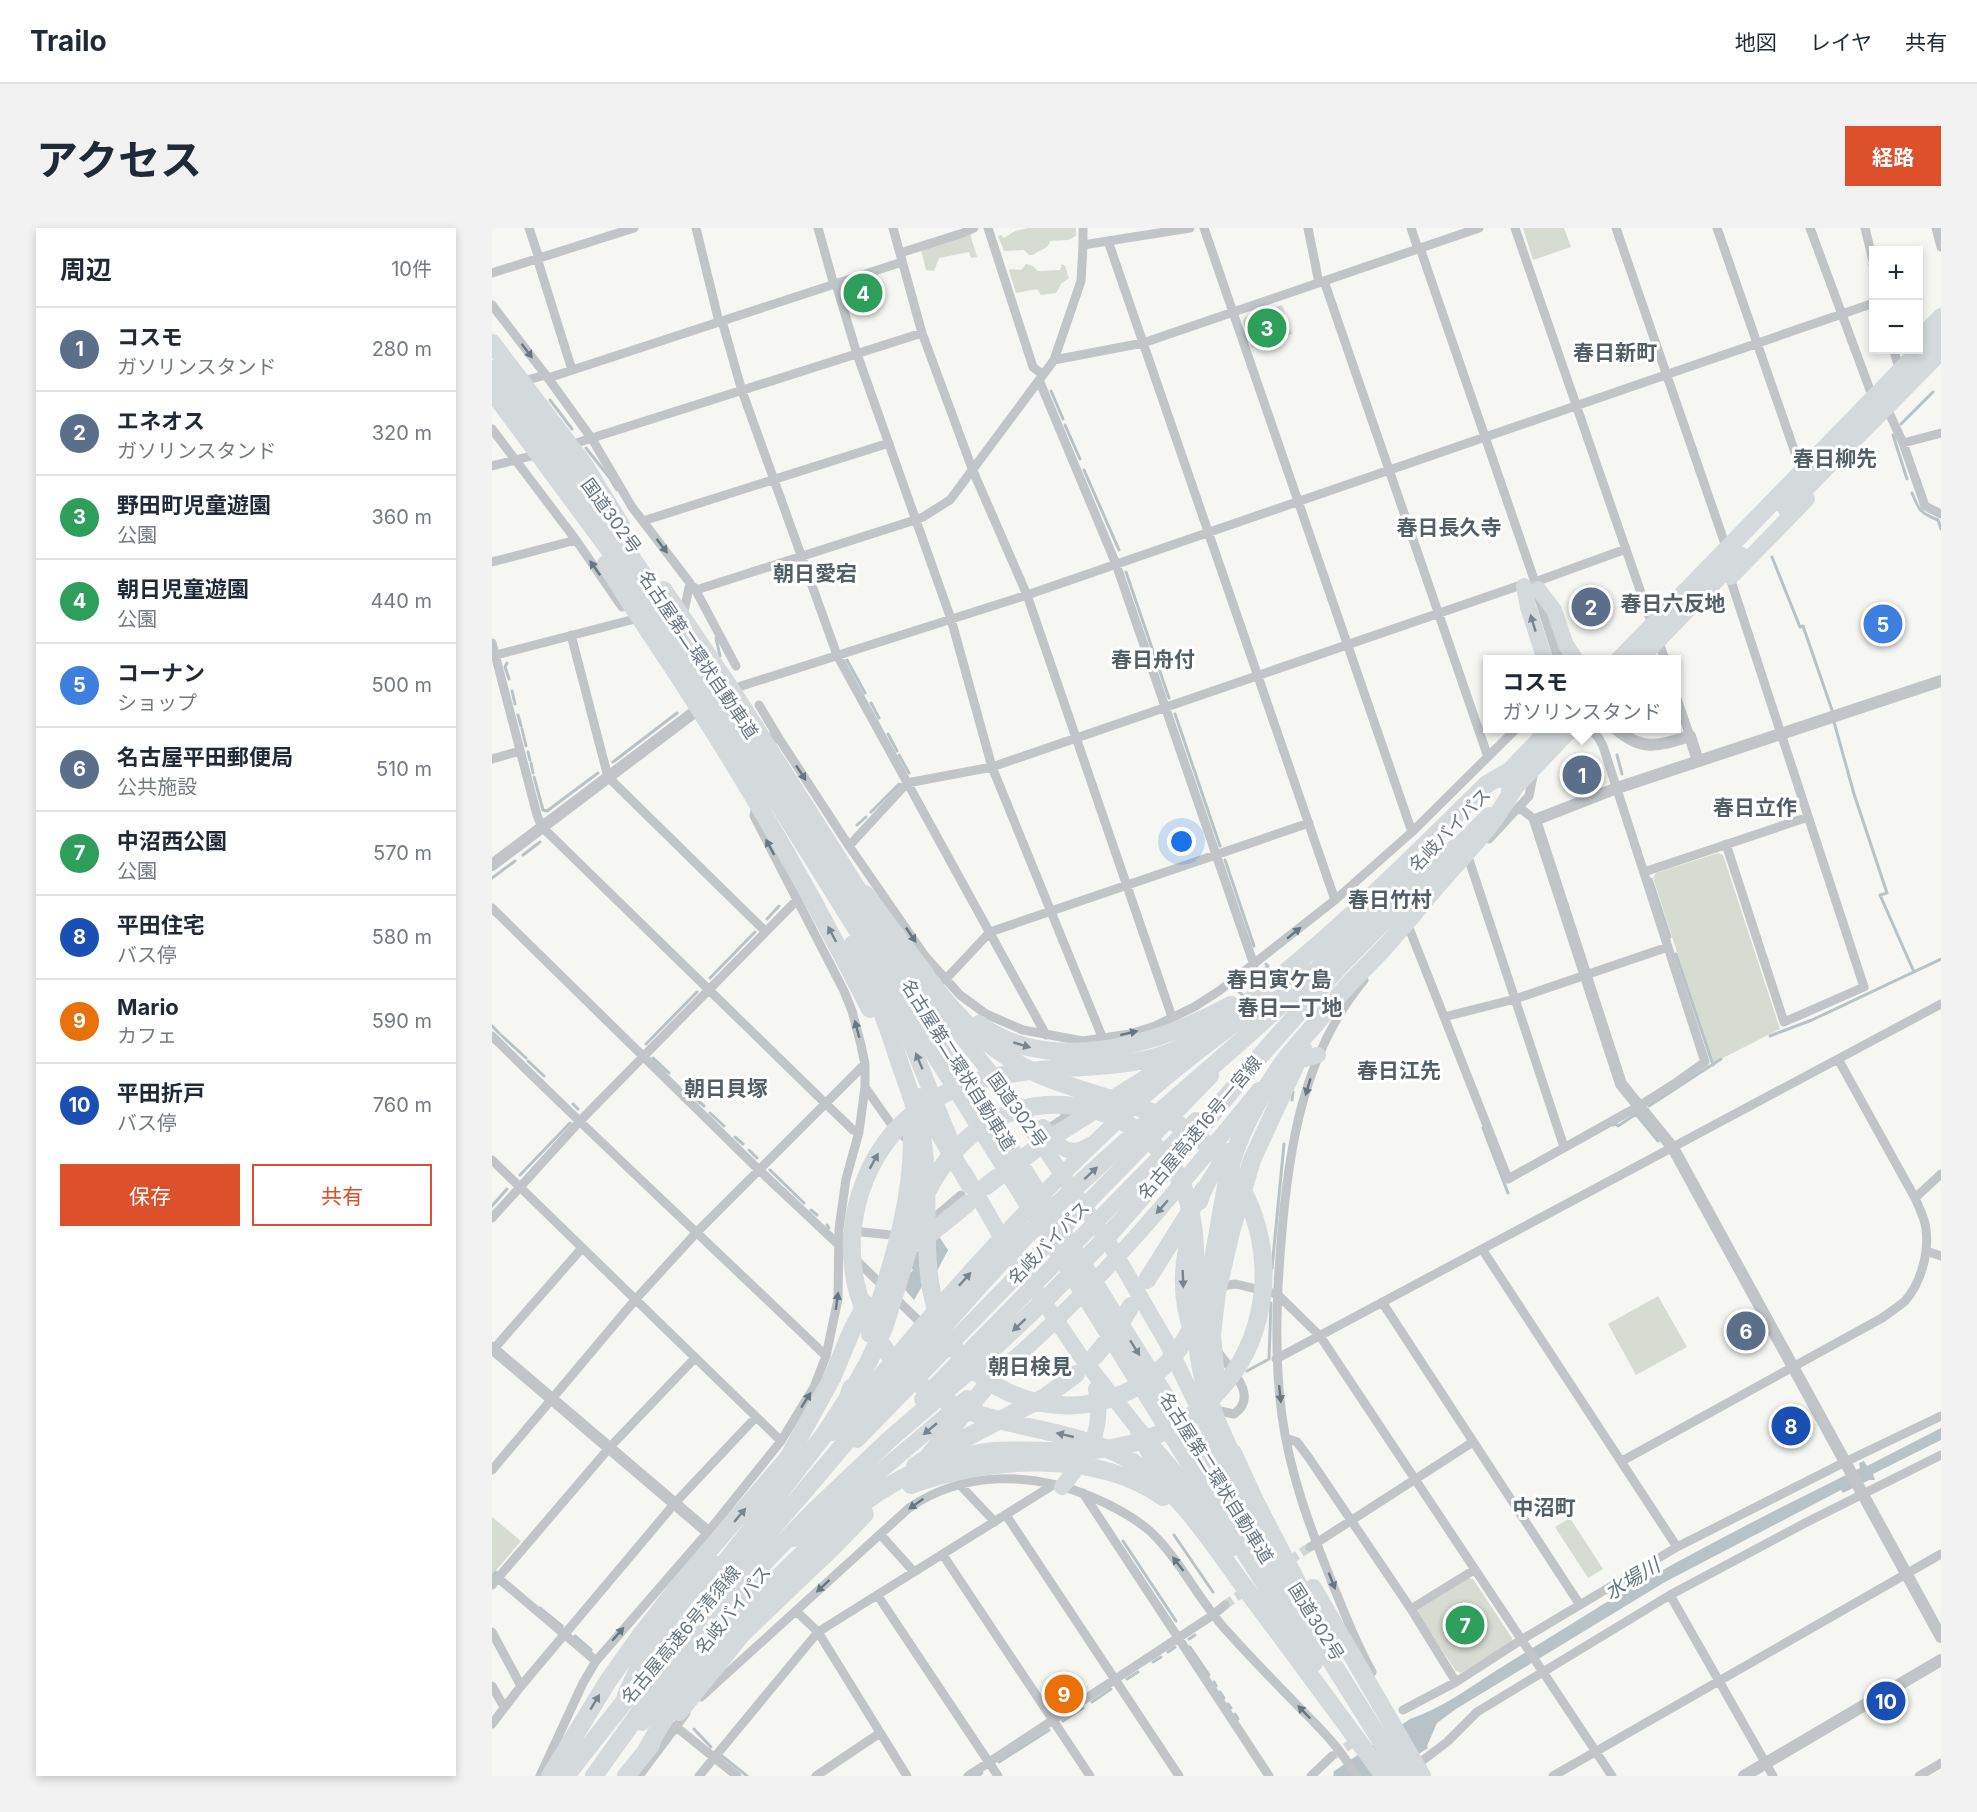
<!DOCTYPE html>
<html lang="ja">
<meta charset="utf-8">
<style>
:root{--surface:#fff;--page:#f2f2f3;--text:#1f2937;--muted:#747a83;--line:#e0e1e3;--accent:#dc512c}
body{margin:0;font-family:Inter,"Noto Sans JP",sans-serif;background:var(--page);color:var(--text)}
.controls{position:absolute;right:18px;top:18px;display:grid;overflow:hidden;border-radius:0px;box-shadow:0 3px 9px #0003}
.controls button{width:54px;height:54px;display:grid;place-items:center;padding:0;border:0;border-bottom:2px solid var(--line);background:var(--surface);color:var(--text);font:30px sans-serif}
.you{position:absolute;left:690px;top:614px;width:21px;height:21px;margin:-15px;border:4px solid #fff;border-radius:50%;background:#1a73e8;box-shadow:0 0 0 9px #1a73e833}
.badge{display:grid;place-items:center;width:39px;height:39px;border-radius:50%;background:var(--accent);color:#fff;font-size:20px;font-weight:700}
.pin{position:absolute;translate:-50% -50%;border:3px solid #fff;box-shadow:0 2px 6px #0006}
.popup{position:absolute;left:991px;top:427px;width:198px;height:78px;box-sizing:border-box;display:grid;place-content:center;border-radius:0px;background:var(--surface);filter:drop-shadow(0 2px 4px #0005);font-size:20px;white-space:nowrap;color:var(--muted)}
.popup b{font-size:22px;color:var(--text)}
.popup::after{content:'';position:absolute;left:50%;top:100%;margin-left:-12px;border:12px solid transparent;border-top-color:var(--surface)}
.list{margin:0;padding:0;list-style:none}
h2{display:flex;justify-content:space-between;align-items:center;height:78px;margin:0;padding:0 24px;font-size:26px}
h2 small{font-size:20px;font-weight:400;color:var(--muted)}
.list li{display:grid;grid-template-columns:39px 1fr auto;gap:18px;align-items:center;box-sizing:border-box;height:84px;padding:0 24px;border-top:2px solid var(--line)}
.list b{display:block;font-size:22px;white-space:nowrap}
.list p{margin:0;font-size:20px;white-space:nowrap;color:var(--muted)}
.list em{font-size:20px;font-style:normal;color:var(--muted)}
.actions{display:flex;gap:12px;padding:18px 24px}
.actions a{flex:1;padding:14px 0;border:2px solid var(--accent);border-radius:0px;text-align:center;font-size:21px;color:var(--accent)}
.actions .main{background:var(--accent);color:#fff}
.map{position:relative;flex:none;width:1449px;height:1548px;overflow:hidden;border-radius:0px}
header{display:flex;align-items:center;gap:36px;box-sizing:border-box;height:84px;padding:0 30px;background:var(--surface);border-bottom:2px solid var(--line)}
header strong{font-size:28px}
nav{display:flex;gap:33px;margin-inline-start:auto;font-size:21px}
.intro{display:flex;align-items:center;justify-content:space-between;box-sizing:border-box;height:144px;padding:0 36px}
h1{margin:0;font-size:42px}
.button{padding:15px 27px;border-radius:0px;background:var(--accent);color:#fff;font-size:21px;font-weight:700}
main{display:flex;gap:36px;padding:0 36px}
aside{flex:1;background:var(--surface);border-radius:0px;box-shadow:0 3px 9px #0003}
.map>svg:first-child{display:block}
.green{fill:#d7dcd3}
.water{fill:#b8c3c7}
.lines{fill:none;stroke-linecap:round;stroke-linejoin:round}
.stream{stroke:#b8c3c7;stroke-width:3}
.minor-tunnel{stroke:#d2d6d6;stroke-width:9;stroke-dasharray:9 4.5;stroke-linecap:butt}
.minor{stroke:#c1c5c8;stroke-width:9}
.tertiary{stroke:#c1c5c8;stroke-width:12}
.trunk{stroke:#d4d9dc;stroke-width:16}
.motorway{stroke:#d4d9dc;stroke-width:18}
.oneway{fill:#667682}
.oneway2{fill:#768590}
.labels{text-anchor:middle;stroke-width:6;stroke-linejoin:round;paint-order:stroke}
.street-label{font-size:18px;fill:#667682;stroke:#fff}
.water-label{font-size:20px;font-style:italic;fill:#62777f;stroke:#fff}
.quarter-label{font-size:21px;font-weight:bold;fill:#535f67;stroke:#fff}
</style>
<header>
<strong>Trailo</strong>
<nav><a>地図</a><a>レイヤ</a><a>共有</a></nav>
</header>
<div class="intro"><h1>アクセス</h1><a class="button">経路</a></div>
<main>
<aside>
<h2>周辺<small>10件</small></h2>
<ul class="list">
<li><span class="badge" style="background:#5c6f8a">1</span><div><b>コスモ</b><p>ガソリンスタンド</p></div><em>280 m</em></li>
<li><span class="badge" style="background:#5c6f8a">2</span><div><b>エネオス</b><p>ガソリンスタンド</p></div><em>320 m</em></li>
<li><span class="badge" style="background:#2e9e5b">3</span><div><b>野田町児童遊園</b><p>公園</p></div><em>360 m</em></li>
<li><span class="badge" style="background:#2e9e5b">4</span><div><b>朝日児童遊園</b><p>公園</p></div><em>440 m</em></li>
<li><span class="badge" style="background:#3f7fe0">5</span><div><b>コーナン</b><p>ショップ</p></div><em>500 m</em></li>
<li><span class="badge" style="background:#5c6f8a">6</span><div><b>名古屋平田郵便局</b><p>公共施設</p></div><em>510 m</em></li>
<li><span class="badge" style="background:#2e9e5b">7</span><div><b>中沼西公園</b><p>公園</p></div><em>570 m</em></li>
<li><span class="badge" style="background:#1a4fb4">8</span><div><b>平田住宅</b><p>バス停</p></div><em>580 m</em></li>
<li><span class="badge" style="background:#e8710a">9</span><div><b>Mario</b><p>カフェ</p></div><em>590 m</em></li>
<li><span class="badge" style="background:#1a4fb4">10</span><div><b>平田折戸</b><p>バス停</p></div><em>760 m</em></li>
</ul>
<div class="actions"><a class="main">保存</a><a>共有</a></div>
</aside>
<div class="map">
<svg width="1449" height="1548" viewBox="0 0 1449 1548">
<rect width="100%" height="100%" fill="#f6f6f2"/>
<path class="green" d="M536,0h48v8l-8,4 -18,1c-2,9 -10,8 -17,14h-4l-5,-5 -20,1 -6,-15 3,-1 3,3 11,-7z
M1031,0h41l7,19 -38,13z
M478,6l7,23 -6,1 -2,-6 -30,6 -5,13 -8,-1 -5,-20z
M534,36l7,2 5,5 22,-1 2,-6 3,2 4,12 -8,6 -5,9 -15,2 -4,-6 -21,4 -7,-22 1,-2 11,1z
M384,48l7,23 -34,9 -6,-20 3,-2z
M790,77l10,29 -40,14 -9,-27 3,-4z
M1226,625l5,2 57,174 -67,34 -60,-185 3,-5z
M1166,1068l29,51 -51,28 -28,-51z
M0,1289l29,24 -29,34z
M1078,1290l33,51 -15,9 -33,-51z
M977,1350l4,1 39,59 -1,5 -50,30 -5,-2 -39,-58 1,-3z"/>
<path class="water" d="M446,1007l10,15 -14,27 -2,-8 -18,31 -14,-16 13,-14 -8,-9z
M1449,1200v12l-68,34 2,6h-6l-26,13 -2,-3 -176,92 -209,127 -19,14 -10,23 1,2 -44,28h-51l1,-2 -1,-2 77,-53c32,-11 59,-31 87,-49 35,-22 70,-43 105,-65 84,-50 171,-94 258,-137l-1,-5 5,-2 3,5z"/>
<g class="lines">
<path class="stream" d="M1378,37l4,14
M559,163l12,28
M58,172l22,29
M1409,196l32,-32
M573,197l15,34
M1401,207l14,44
M94,220l23,29 8,13
M592,242l35,80
M1420,265c7,17 8,20 26,27l3,9
M1280,329l28,70 3,-1 29,84
M634,344l43,126
M224,410l4,18
M355,432l18,33
M15,435l-2,4 4,12
M20,463l3,13
M379,475l8,15
M683,486l45,132
M26,487l3,11
M1342,494l20,72 33,99 -7,2 34,77
M30,501l4,17
M396,506l9,17
M36,524l2,8
M407,527l10,18
M1125,527l5,19
M121,534l64,-49
M39,535l2,10
M42,549l9,33 4,1 51,-38
M379,584l28,-28
M365,597l9,-8
M31,627l17,-13
M733,632l29,86
M0,650l23,-17
M1159,651l19,58
M275,691l12,-13
M1184,726l37,111
M218,750l45,-46
M753,769l-8,-7 31,-24 -2,-2
M0,798l7,7
M9,807l25,23
M1278,808l42,-16 129,-61
M154,816l51,-52
M161,830l16,15
M36,833l16,15
M204,871l8,7
M800,872l1,-8
M81,876l5,5
M1157,878l72,-47
M218,885l14,13
M1121,897l3,-1 2,2 18,-12 22,27
M991,900l25,65
M243,909l8,7
M257,922l8,8
M278,942l34,33
M28,947l50,-52
M0,978l15,-17
M319,982l6,5
M335,997l2,3
M780,1040l12,-124
M755,1143l22,-12 2,-56
M682,1307l39,57
M631,1313l53,80
M0,1349l4,-5
M48,1380l22,18
M83,1408l16,14
M697,1411l6,-4
M698,1419l19,28
M676,1424l7,-5
M661,1434l8,-5
M635,1451l11,-7
M722,1454l2,4
M728,1464l4,6
M600,1474l19,-13
M736,1476l3,4
M743,1486l3,5
M571,1493l20,-13
M202,1501l17,18
M230,1528l25,20
M507,1534l50,-32
M486,1548l4,-3"/>
<path class="minor-tunnel" d="M798,1332l20,-13
M733,1377l23,-16
M842,1527l26,-17"/>
<path class="minor" d="M37,0l10,30
M204,0l23,94
M326,0l16,57
M401,0l29,105 51,138 54,124 145,422
M496,0l45,139 10,8
M698,0l-82,13 227,659
M712,0l208,604
M816,0l11,55
M919,0l7,21
M1023,0l135,391
M1124,0l108,313
M1225,0l82,236
M1318,0l60,162
M1373,0l9,37
M1444,0l5,19
M591,17v-17
M928,20l115,334 91,-33
M408,25l63,-20 11,-5
M45,30l35,112
M0,45l142,-45
M832,53l164,476
M344,56l21,70 94,265 41,148 111,272
M0,77l56,73 44,61 40,68 58,76 -7,33
M230,93l20,70 95,264 209,380
M1402,122l3,12
M562,132l89,-17 336,-115
M56,150l354,-116
M547,152l77,184 138,401
M27,154l27,-7
M1398,187l13,28 22,63 16,8
M0,201l84,111 46,67
M1411,215l38,-10
M78,217l352,-112
M0,238l47,-12
M151,293l246,-78
M0,334l84,-22
M202,359l42,79
M204,362l219,-70 8,-3 27,-17 104,-140 27,-79 2,-36 25,-4
M79,407l37,142 157,154
M0,415l45,172 5,12 283,276 28,27 6,2
M1169,420l4,12
M0,428l139,-36
M240,461l295,-94 847,-292
M1184,468l14,40
M267,477l21,35
M270,507l18,5 69,106 76,110 35,39 26,19 37,16 60,11 47,-7 25,-8 39,-19 25,-16 116,-91 77,-68 105,-104
M0,531l28,-8
M1027,579l16,13
M997,611l40,-43 5,-25
M1234,616l58,178 80,-35 -134,-409
M357,618l58,-63 85,-16 532,-183
M977,632l95,287
M1152,644l164,-55
M0,680l267,262 82,77
M917,700l99,251 131,-73 38,-24 28,-20 -102,-316 -5,-9 -9,-9
M453,752l45,-48 319,-109
M872,752c-61,73 -76,170 -83,263 -5,58 -7,115 1,173 8,59 29,114 51,169 12,29 23,59 39,87
M952,789l71,-18 153,-52
M0,808c109,108 223,213 334,320
M373,859l26,37 22,21
M559,899l12,-8 9,-14
M0,932l289,281
M1423,970l26,-24
M0,990l87,-96 219,-223
M435,996l34,-29
M360,1003l49,5
M990,1021l195,298
M1434,1023l15,5
M362,1030l69,67
M725,1061l11,-4 8,-1 41,10 43,42 292,440
M890,1074l198,303
M0,1123l90,-103
M725,1123c13,18 43,45 17,63l-14,-3
M784,1131l665,-355
M794,1210l11,4 12,16 102,151 45,73
M1130,1233l260,-143c7,-5 16,-11 23,-17 16,-18 24,-48 21,-72 -1,-11 -7,-21 -11,-31l-77,-139
M0,1242l143,-170 62,-68 168,-168
M468,1257l35,37
M591,1265l186,283
M514,1287l173,261
M388,1306l34,38
M818,1319l163,-105
M451,1327l147,221
M6,1350l98,83
M0,1357l118,-138 85,-89
M1178,1367l103,181
M386,1368l120,180
M919,1381l63,-39
M304,1383l22,21 89,144
M0,1404l29,54
M0,1458l12,21
M209,1469l208,-189c55,-38 124,-36 183,-11 21,9 42,20 59,35 30,29 47,67 75,98 23,26 48,51 72,76 12,12 24,24 35,37 9,10 16,22 24,33
M911,1482l53,-28 65,-42 156,-93 168,-85 96,-46
M0,1496l29,-38 154,-183 81,-86
M183,1498l62,50
M930,1533l25,-19 30,-30 193,-117 137,-73 134,-67
M48,1548l43,-93 13,-22 112,-129 73,-91 33,-54 12,-31 12,-57 1,-70 7,-50 13,-47 6,-45v-23l-4,-19 -9,-34 -8,-20 -90,-175 2,-11
M147,1548l47,-63
M207,1548l119,-144 235,-147
M324,1548l64,-43
M476,1548l245,-161 12,-10
M819,1548l21,-20
M1061,1548l388,-222
M1427,1548l22,-13"/>
<path class="tertiary" d="M1048,369l20,63
M1449,453l-324,107 -82,32 86,264 52,64 268,489
M1123,500c27,24 43,18 75,8l8,25
M0,637l213,-161
M0,1120l216,184
M1252,1548l197,-116"/>
<path class="trunk" d="M1426,111l23,-23
M1239,349l76,-78
M1032,358l4,21 17,53
M172,361l68,100 138,218
M1046,361l16,21 12,35 10,15
M954,630l43,-43
M405,721l29,43 83,104 103,152 55,95 61,127 41,77
M380,742l33,58 48,118
M795,830l18,1 13,-4
M551,899c14,17 24,33 47,18
M472,944l43,75 72,107 60,76 64,75 30,43
M708,974l4,-13 24,-38
M700,998c-12,37 -13,73 1,110
M495,1154c103,-85 188,-189 272,-292
M430,1171l274,-279
M340,1205c31,-35 60,-72 91,-108 60,-69 124,-138 191,-201 59,-57 126,-104 193,-152
M365,1212l354,-364
M570,1259c26,-33 43,-54 34,-98
M302,1311l37,-26 136,-115
M219,1409l48,-59
M133,1467l19,-41 35,-47 35,-44
M150,1495l53,-66"/>
<path class="motorway" d="M0,115l91,120 38,62
M0,141l137,185 103,150 671,1072
M0,163l127,172 103,150 592,950
M1294,280l155,-157
M114,336c30,51 65,98 96,149 61,96 117,195 168,296
M1127,432l322,-331
M1146,432l102,-105
M1010,551l49,-51
M1018,564l61,-64
M373,666l61,81
M361,716c19,39 34,79 47,120 9,26 19,52 23,79 10,66 -9,140 28,200 23,36 65,60 108,62 25,2 50,-4 72,-15 85,-44 79,-141 99,-221 8,-34 28,-69 47,-98 10,-16 22,-28 34,-42 11,-12 21,-25 31,-37 13,-15 28,-29 42,-44 18,-20 36,-42 53,-62 19,-23 41,-44 58,-68 8,-11 15,-23 22,-34
M487,796c14,10 29,18 45,22 67,18 149,-9 207,-41
M426,869l51,87
M565,906l118,-74
M494,958l47,-35
M429,1013l46,-37
M655,1052l57,-91
M378,1106c20,-65 43,-130 42,-198
M603,1128l22,-27 14,-23
M725,1164l-5,-58 5,-42 14,-60 21,-72 51,-111
M356,1170l21,-37 15,-33 41,-132c24,-49 63,-86 120,-91 32,-2 64,6 90,24 85,60 51,144 64,229 6,39 21,72 38,107
M361,1173l28,-24
M647,1203l27,53
M741,1225l22,48 57,110
M442,1226l111,-57 31,-23
M423,1238l12,-8 70,-85
M419,1257c73,-28 185,-36 252,12
M215,1358l117,-151 24,-37 3,-10
M821,1360l109,188
M187,1484l63,-78 91,-87 32,-33
M152,1526c17,-29 33,-59 52,-86 17,-24 38,-45 58,-66 41,-42 87,-88 138,-118 31,-18 66,-29 102,-33 27,-2 54,1 81,0 49,0 99,-16 135,-51 24,-23 42,-53 49,-86 12,-52 0,-105 -31,-147 -49,-64 -123,-63 -190,-93 -51,-23 -87,-63 -119,-107
M58,1548l58,-95 32,-45 42,-54 106,-124 44,-80 20,-48 14,-26
M74,1548c47,-61 94,-120 145,-178 29,-35 60,-68 90,-103 84,-98 165,-202 258,-292 61,-59 127,-113 190,-169 56,-50 108,-103 159,-157
M102,1548l93,-130 31,-36 96,-99 77,-73 86,-74 74,-70 56,-57 52,-59 103,-124 76,-86 117,-120
M134,1548l25,-31
M892,1548c-46,-62 -90,-123 -136,-184 -35,-47 -68,-103 -120,-133 -68,-38 -152,-27 -213,-78 -43,-35 -66,-90 -63,-145 3,-38 17,-75 42,-104 49,-55 118,-61 188,-65 38,-2 75,-5 110,-25 24,-13 45,-31 66,-48 82,-63 155,-138 229,-210l24,-14"/>
</g>
<defs><path id="oneway-solid" d="M-6-.8H1V-3.2L6.5 0L1 3.2V.8H-6Z" transform="scale(1.5)"/></defs>
<g class="oneway">
<use href="#oneway-solid" transform="translate(35 123) rotate(53)"/>
<use href="#oneway-solid" transform="translate(170 318) rotate(53)"/>
<use href="#oneway-solid" transform="translate(103 340) rotate(-125)"/>
<use href="#oneway-solid" transform="translate(309 545) rotate(57)"/>
<use href="#oneway-solid" transform="translate(278 619) rotate(-118)"/>
<use href="#oneway-solid" transform="translate(802 705) rotate(-39)"/>
<use href="#oneway-solid" transform="translate(419 707) rotate(56)"/>
<use href="#oneway-solid" transform="translate(365 801) rotate(-105)"/>
<use href="#oneway-solid" transform="translate(637 805) rotate(-14)"/>
<use href="#oneway-solid" transform="translate(816 859) rotate(106)"/>
<use href="#oneway-solid" transform="translate(345 1073) rotate(-82)"/>
<use href="#oneway-solid" transform="translate(788 1166) rotate(84)"/>
<use href="#oneway-solid" transform="translate(314 1172) rotate(-58)"/>
<use href="#oneway-solid" transform="translate(424 1276) rotate(145)"/>
<use href="#oneway-solid" transform="translate(686 1336) rotate(-128)"/>
<use href="#oneway-solid" transform="translate(840 1353) rotate(68)"/>
<use href="#oneway-solid" transform="translate(331 1358) rotate(137)"/>
<use href="#oneway-solid" transform="translate(126 1406) rotate(-49)"/>
<use href="#oneway-solid" transform="translate(812 1484) rotate(-134)"/>
</g>
<g class="oneway2">
<use href="#oneway-solid" transform="translate(1041 395) rotate(-107)"/>
<use href="#oneway-solid" transform="translate(340 706) rotate(-118)"/>
<use href="#oneway-solid" transform="translate(530 817) rotate(16)"/>
<use href="#oneway-solid" transform="translate(427 833) rotate(-113)"/>
<use href="#oneway-solid" transform="translate(382 933) rotate(-61)"/>
<use href="#oneway-solid" transform="translate(599 945) rotate(-43)"/>
<use href="#oneway-solid" transform="translate(670 979) rotate(131)"/>
<use href="#oneway-solid" transform="translate(473 1051) rotate(-48)"/>
<use href="#oneway-solid" transform="translate(691 1051) rotate(88)"/>
<use href="#oneway-solid" transform="translate(527 1097) rotate(137)"/>
<use href="#oneway-solid" transform="translate(643 1120) rotate(58)"/>
<use href="#oneway-solid" transform="translate(438 1201) rotate(140)"/>
<use href="#oneway-solid" transform="translate(573 1207) rotate(-167)"/>
<use href="#oneway-solid" transform="translate(248 1287) rotate(-50)"/>
<use href="#oneway-solid" transform="translate(103 1474) rotate(-59)"/>
</g>
<g class="labels">
<g class="street-label">
<text transform="translate(119 288) rotate(54)" y="6">国道302号</text>
<text transform="translate(206 427) rotate(56)" y="6">名古屋第二環状自動車道</text>
<text transform="translate(958 602) rotate(-46)" y="6">名岐バイパス</text>
<text transform="translate(466 837) rotate(58)" y="6">名古屋第二環状自動車道</text>
<text transform="translate(525 882) rotate(54)" y="6">国道302号</text>
<text transform="translate(708 900) rotate(-50)" y="6">名古屋高速16号一宮線</text>
<text transform="translate(557 1015) rotate(-46)" y="6">名岐バイパス</text>
<text transform="translate(724 1250) rotate(58)" y="6">名古屋第二環状自動車道</text>
<text transform="translate(241 1382) rotate(-51)" y="6">名岐バイパス</text>
<text transform="translate(824 1394) rotate(58)" y="6">国道302号</text>
<text transform="translate(189 1407) rotate(-50)" y="6">名古屋高速6号清須線</text>
</g>
<g class="water-label">
<text transform="translate(1140 1351) rotate(-31)" y="7">水場川</text>
</g>
<g class="quarter-label">
<text x="1123" y="132">春日新町</text>
<text x="1343" y="238">春日柳先</text>
<text x="957" y="307">春日長久寺</text>
<text x="323" y="353">朝日愛宕</text>
<text x="1181" y="383">春日六反地</text>
<text x="661" y="439">春日舟付</text>
<text x="1263" y="587">春日立作</text>
<text x="898" y="679">春日竹村</text>
<text x="787" y="759">春日寅ケ島</text>
<text x="798" y="787">春日一丁地</text>
<text x="907" y="850">春日江先</text>
<text x="234" y="868">朝日貝塚</text>
<text x="538" y="1146">朝日検見</text>
<text x="1052" y="1287">中沼町</text>
</g>
</g>
</svg>
<div class="controls">
<button>+</button>
<button>−</button>
</div>
<div class="you"></div>
<div class="pin badge" style="left:1090px;top:547px;background:#5c6f8a">1</div>
<div class="popup"><b>コスモ</b>ガソリンスタンド</div>
<div class="pin badge" style="left:1099px;top:379px;background:#5c6f8a">2</div>
<div class="pin badge" style="left:775px;top:100px;background:#2e9e5b">3</div>
<div class="pin badge" style="left:371px;top:65px;background:#2e9e5b">4</div>
<div class="pin badge" style="left:1391px;top:396px;background:#3f7fe0">5</div>
<div class="pin badge" style="left:1254px;top:1103px;background:#5c6f8a">6</div>
<div class="pin badge" style="left:973px;top:1397px;background:#2e9e5b">7</div>
<div class="pin badge" style="left:1299px;top:1198px;background:#1a4fb4">8</div>
<div class="pin badge" style="left:572px;top:1466px;background:#e8710a">9</div>
<div class="pin badge" style="left:1394px;top:1473px;background:#1a4fb4">10</div>
</div>
</main>
